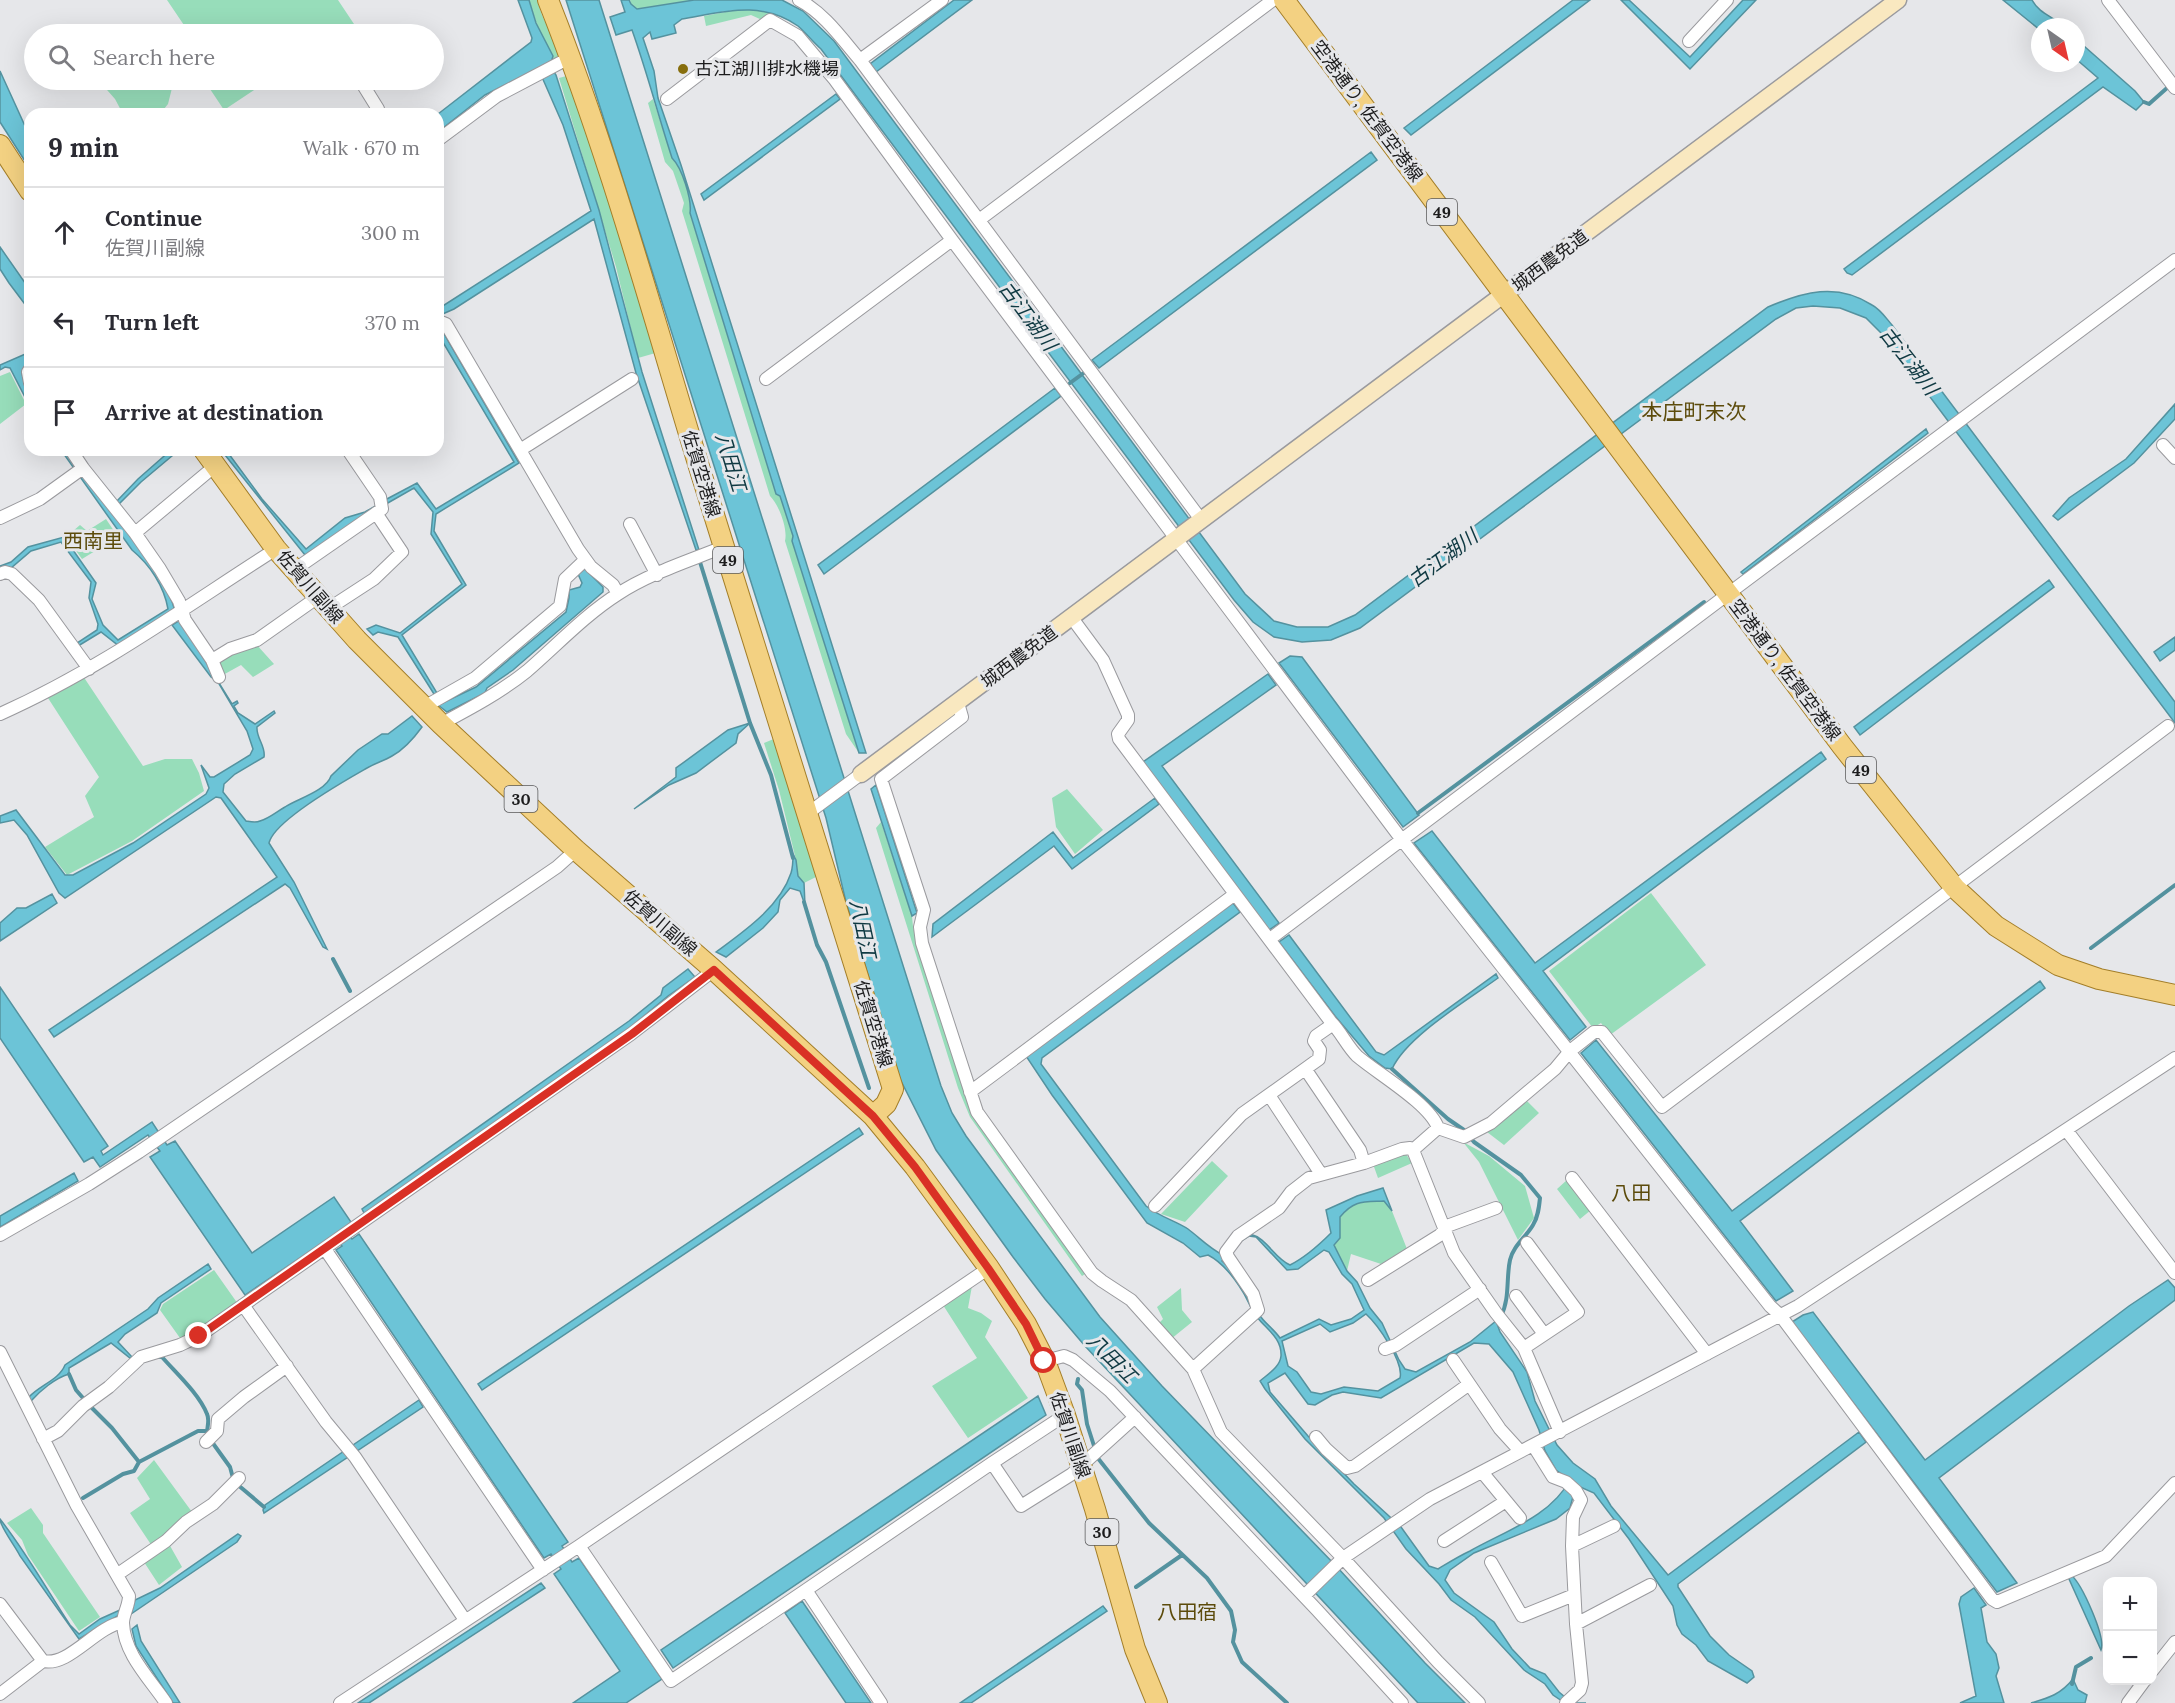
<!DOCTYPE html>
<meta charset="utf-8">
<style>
:root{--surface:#fff;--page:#f2f2f3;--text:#2b2b33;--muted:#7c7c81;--line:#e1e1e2}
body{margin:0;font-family:Lora,"Noto Sans JP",serif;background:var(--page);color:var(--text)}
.controls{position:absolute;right:18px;bottom:18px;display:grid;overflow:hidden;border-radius:12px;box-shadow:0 6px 24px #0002}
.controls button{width:54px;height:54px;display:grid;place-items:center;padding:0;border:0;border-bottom:2px solid var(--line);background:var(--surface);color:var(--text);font:30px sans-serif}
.compass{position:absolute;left:2031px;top:18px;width:54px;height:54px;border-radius:50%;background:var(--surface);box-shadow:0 6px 24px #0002;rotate:146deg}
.stop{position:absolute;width:18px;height:18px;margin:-14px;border:4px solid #d93025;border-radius:50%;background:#fff}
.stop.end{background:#d93025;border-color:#fff;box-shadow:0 2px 6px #0008}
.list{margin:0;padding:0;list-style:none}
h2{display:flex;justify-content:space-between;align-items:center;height:78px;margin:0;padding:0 24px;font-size:26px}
h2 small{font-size:20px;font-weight:400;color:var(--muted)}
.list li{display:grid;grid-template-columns:39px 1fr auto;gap:18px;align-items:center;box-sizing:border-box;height:90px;padding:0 24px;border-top:2px solid var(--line)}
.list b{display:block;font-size:22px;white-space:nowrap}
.list p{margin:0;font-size:20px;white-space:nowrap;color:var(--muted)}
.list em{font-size:20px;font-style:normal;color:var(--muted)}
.icon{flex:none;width:33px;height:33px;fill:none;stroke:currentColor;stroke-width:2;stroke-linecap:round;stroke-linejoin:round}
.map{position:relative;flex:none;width:2175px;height:1703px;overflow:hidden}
.search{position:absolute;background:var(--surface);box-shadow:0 6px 24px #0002;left:24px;top:24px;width:420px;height:66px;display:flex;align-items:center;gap:15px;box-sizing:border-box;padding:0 21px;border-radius:33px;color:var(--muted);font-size:22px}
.panel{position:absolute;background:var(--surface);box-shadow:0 6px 24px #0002;left:24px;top:108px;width:420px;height:348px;border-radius:18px}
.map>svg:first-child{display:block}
.green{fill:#97ddba}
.water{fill:#6cc4d7;stroke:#54929f;stroke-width:1.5;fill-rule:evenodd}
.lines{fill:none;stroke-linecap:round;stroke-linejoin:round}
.stream{stroke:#54929f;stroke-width:4}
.street-casing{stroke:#9a9a9e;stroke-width:14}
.secondary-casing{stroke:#9a9a9e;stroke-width:19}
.primary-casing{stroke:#a37e28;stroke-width:22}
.street{stroke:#fff;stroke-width:12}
.secondary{stroke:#f9e8c0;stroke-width:16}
.primary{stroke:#f3d182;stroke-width:20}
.route{stroke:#d93025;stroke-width:8}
.poi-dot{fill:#876e0d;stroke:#e6e7ea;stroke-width:2}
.labels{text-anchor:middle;stroke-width:6;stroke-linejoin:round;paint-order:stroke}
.shield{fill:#e6e7ea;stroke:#59595a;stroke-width:1.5}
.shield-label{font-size:16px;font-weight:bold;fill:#1c1c1d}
.poi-label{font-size:18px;fill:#1c1c1d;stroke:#e6e7ea;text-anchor:start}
.street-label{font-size:18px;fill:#1c1c1d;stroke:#e6e7ea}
.water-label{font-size:20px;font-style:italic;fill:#0f3942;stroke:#e6e7ea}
.neighbourhood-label{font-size:20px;fill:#5c4b0b;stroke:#e6e7ea}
.quarter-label{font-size:21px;fill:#5c4b0b;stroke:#e6e7ea}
</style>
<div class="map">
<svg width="2175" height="1703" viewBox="0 0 2175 1703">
<rect width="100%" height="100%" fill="#e6e7ea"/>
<path class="green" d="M167,0h171l16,24 -16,10h-148z
M529,0h8l5,15 18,38 -10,13z
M630,0h64l-57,9 -6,-5z
M752,7l25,6 -15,7 -11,-5 -45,11 -2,-10z
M570,75l89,277 -21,6 -22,-91 -57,-189z
M104,80h70l-6,24 -8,10h-37l-8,-15 -15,-17z
M204,80h65l-45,30z
M653,99l19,59c10,10 20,41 18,56l86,279 4,2 14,41 -2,5 67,212 -13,-19 -61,-193c3,-12 -6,-36 -15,-45l-88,-285 2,-8 -11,-32 -8,-9 -17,-59z
M10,372l16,32 -26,20v-48z
M106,519l12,18 -36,22 -16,-22 14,-12 7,6z
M256,644l18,20 -21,13 -12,-12 -18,10 -7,-12 15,-10z
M83,676l60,90 22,-7h27l7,14 5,18 -72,50 -65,34 -22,-28 49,-30 -9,-21 14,-19 -51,-79z
M781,736l39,139 -16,8 -6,-7 -2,-16 -17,-70 -15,-47z
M1067,789l36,41 -28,24 -19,-27 -4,-29z
M881,822l31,94 1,11 53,170 122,175 -6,4 -112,-159 -12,-29 -82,-260z
M1651,893l55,72 -96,70 -9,-12 -8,5 -44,-57z
M1525,1099l14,14 -35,32 -17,-13z
M1463,1142l26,14 36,30 9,32 -16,22 -39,-78z
M1406,1154l6,9 -34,15 -5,-14z
M1212,1161l16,15 -43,46 -24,-8z
M1567,1180l24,30 -11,9 -23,-30z
M1384,1201l8,10 15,38 -26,15 -30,-10 -4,17 -13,-26 6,-7v-21c14,-17 23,-15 44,-16z
M214,1270l24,34 -44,28 -14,6 -20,-28 3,-6z
M972,1286l-4,22 13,5 11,8 -7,16 43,61 -60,40 -36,-52 45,-28 -34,-53z
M1181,1288l1,22 10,12 -21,17 -14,-14 6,-6 -6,-12z
M154,1460l38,52 -40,34 -22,-33 20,-14 -13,-21z
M31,1508l12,17v8l57,84 -21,14 -51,-76 -6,-15 -15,-17z
M169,1544l13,23 -23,18 -15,-23z"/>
<path class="water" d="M518,0h11l7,23 17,33 -3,10 6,9 43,135 43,162 57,178h-3l-60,-177 -42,-154 -140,90 -16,7v-7l153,-98 -28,-86 -25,-57 -53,27 -47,37v-18l93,-72 1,-4z
M566,0h33l342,1086 11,27 14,23 134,181 62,69 175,181 88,96 40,40h-47l-333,-357 -40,-47 -32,-42 -77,-107 -38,-75 -52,-173 -20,-84z
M621,0h8l2,4 6,5 57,-9h88l21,11 31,30 411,553 29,27 23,6h31l27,-12 413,-308c35,-15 69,-25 104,-2 8,4 14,13 20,20l283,377v21l-290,-386 -19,-19 -26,-10 -27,-2 -17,2 -20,11 -416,309 -29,12 -29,2 -28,-5 -21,-15 -19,-22 -413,-551c-8,-7 -15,-16 -23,-23 -37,-26 -74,-14 -116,-7l-8,6 2,8 -24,6 -2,-7 -7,6 11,33 4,27 23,67 185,588h-7l-67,-212 1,-5 -13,-40 -4,-2 -86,-281c2,-14 -8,-45 -18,-55 -14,-43 -25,-86 -40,-128l-16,5 -6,-18 15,-5z
M954,0h18l-96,72 -6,-8z
M1573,0h17l-179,135 -7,-7z
M1621,0h8l61,57 53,-57h13l-66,69z
M2003,0h29c8,15 22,16 32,27h-24v3z
M2076,39l59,52 9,11 -8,8 -33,-23 -251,188 -5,-2 -3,-4 254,-191 -22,-19z
M0,71l30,66v32l-30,-47z
M836,94l4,5 -136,101 -3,-6z
M1371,152l6,8 -278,208 -7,-8z
M0,247l30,43v21l-21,-28 -9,-14z
M442,330l77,133 -83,51 -2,17 32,54 -64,50 35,58 -3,1 -36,-57 -20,-5 -5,3 -6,-6 9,-4 24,8 62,-49 -31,-50 2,-22 -19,-24 -28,16 -1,-4 32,-17 19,26 78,-47 -76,-128v-2z
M30,352v10l-8,10c1,12 8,19 8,30l-2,1 -18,-35 -5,-1 -5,3v-5z
M1055,388l6,8 -237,178 -6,-9z
M2175,404v15l-41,44 -76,57 -5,-4 16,-18 57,-39z
M1926,429l2,4 -185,141 -2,-2z
M61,450h6c16,25 112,142 107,162l-55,34 -18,-14 -23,14 -1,-3 20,-13 1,-6 -9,-26 2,-16 -30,-40 -30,9 -20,17 -11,3v-5l11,-4 17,-15 36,-10 32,46 -4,16 11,26 15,15 50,-31c-4,-23 -18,-44 -36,-59z
M171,450h8l-38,32 -24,24 -2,-3 23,-24z
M221,450h5l36,49 44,50 39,-31 20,-6 12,-7 1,3 -73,47z
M585,569l18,18v5l-90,78 -26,18 -2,5 -38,19 -9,-7 38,-18 90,-75 3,-14v-8l11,-3 2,-4 -4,-9z
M2049,580l5,7 -194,148 -6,-8z
M180,620l52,84 5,-3 1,2 -4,3 4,7 17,11 19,-13 1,2 -18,14c-1,11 9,19 7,30l-29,17 -11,10 -1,8 23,29c6,1 10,2 14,0 10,-3 16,-9 25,-14 12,-8 41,-16 46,-31l27,-26 24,-16h6l24,-18 10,11c-8,11 -17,22 -30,29 -8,5 -17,7 -25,12 -21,12 -93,52 -98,75l25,39 33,67 -4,-2 -33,-59 -5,-4 -231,153 -5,-7 228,-153 -56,-79 -5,-1 -151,101 -6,-5 -32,-58 -13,-15 -14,3v-7l16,-6 49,65h8l60,-32 73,-49 3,-6 -8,-23 9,12h4l36,-22 3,-6 -6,-18 -29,-49 -7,-5 -39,-52z
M2175,637v13l-15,11 -6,-9z
M1290,656l12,1 117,158 -16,12 -124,-164z
M1268,674l8,11 -114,81 117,157 -10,7 -126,-168z
M750,723l-12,11 -2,9 -40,30 -27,12 -35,24 42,-32v-9l52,-38z
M1821,752l5,7 -283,212 43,56 -16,13 -156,-197 18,-12 103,132z
M876,785l41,128 -5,3 -41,-127z
M1155,798l4,6 -87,65 -18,-23 -122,91 1,-13 120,-92 20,26z
M793,854l3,6 2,16 6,7 1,22 -5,-14 -10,-3 -10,12 -2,12 -15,16 -37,29 -10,-5c27,-20 64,-45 75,-79 2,-6 2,-13 2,-19z
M52,894l5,9 -57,38v-18l17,-15h9z
M1233,903l7,9 -198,146 -1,6 105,142c14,11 30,15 42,23 12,9 21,19 35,26l15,-15 12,-6c17,4 24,24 40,31 14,-7 30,-21 41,-32l-5,-23 31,-14 26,-8 9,23 -8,-10c-21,1 -30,-1 -44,16v21l-6,7 13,26 10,11 13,26 12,15 17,37 6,9 11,3 54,-30 26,-21 4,11 27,40 8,29 22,44 16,18 22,16 16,27 57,69 191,-143 7,10 -188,142v3l32,49 19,19 23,16 2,6 -7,6 -39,-22 -12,-16 -14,-11 -5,-9 -4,-19 -44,-67 -35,-46 -18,-8 -6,23 -14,11 -82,34 -24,17 -5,10 9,13 40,29 18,27 18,19 15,6 14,18 13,11h14h-21l-12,-8 -8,-11 -21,-14 -49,-53 -24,-17 -12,-16 -33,-35 -22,-31 -79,-79 -40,-50 -5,-8c8,-7 20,-14 21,-25 1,-18 -15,-27 -24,-39 -6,-7 -9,-17 -14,-25 -8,-13 -21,-30 -35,-37l-8,2 -17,-14 -36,-20 -95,-128 -26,-39zM1249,1236l7,1 31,33 11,-1 26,-19 5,2 13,22 10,10 12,26 -13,9 -20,6 -12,-6 -39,19c-6,-9 -16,-15 -22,-25 -12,-17 -20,-38 -36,-52l19,-20zM1366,1314c12,11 38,48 34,64l-22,13 -34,-4 -23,7 -10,-2 -14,-20 -9,-6 -6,-25 38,-17 10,8 23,-9zM1474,1343l15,1 24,28 26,58 6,21 11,19 14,10c-20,37 -65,51 -100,71 -11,5 -22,12 -32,18l-9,-3 -28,-39 -47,-43 -46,-48 -38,-44 -2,-9 17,-10 23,31 7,1 17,-10 11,-3 38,6z
M1289,935l87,117 8,3 112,-81 2,4c-30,22 -91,58 -106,91l-7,-1 -16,-12 -34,-40 -56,-74z
M688,969l7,8 -27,19 -36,30 -267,189 -3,-6 267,-188 32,-26 2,-7z
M2040,981l5,7 -305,233 53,70 -17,10 -195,-248 15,-13 136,171z
M0,987l108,159 -7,5 2,4 49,-33 15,23 8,-4 77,112 82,-56 17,25 -7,6 8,11 7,-5 209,308 -6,4 10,16 7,-4 83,121 -36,24h-53l47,-32 -66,-97 7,-5 -10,-15 -7,4 -208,-308 6,-4 -8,-11 -89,60 -95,-138 10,-6 -12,-16 -48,32 -7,-10 -9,5 -84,-124z
M859,1128l4,6 -381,256 -4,-6z
M74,1173l4,8 -78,46v-11z
M208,1264l3,5 -50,34 -4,10 -32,21 -7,8 14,15 -2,1 -19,-15 -42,25v6c-14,4 -29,17 -38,27l-2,-4c11,-12 30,-17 36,-32l83,-56 10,-11z
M2168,1280l7,8v12l-236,178 78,105 -20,9 -205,-270 11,-7 10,-3 112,148 204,-154z
M1038,1396l8,19 -373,253 -12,-18z
M419,1400l4,7 -159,106 -1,-3 2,-5z
M0,1519c26,33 47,71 70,106l9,9 21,-15 22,-10 -1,5 -42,25 -59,-83c-4,-9 -20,-29 -20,-37z
M238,1534l3,2 -4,6 -106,72 4,-14 25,-12z
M2071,1575c11,9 35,62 30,75l-32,-71z
M541,1583l4,5 -176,115h-11z
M1974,1588l12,17 -5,3 6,34 9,12 3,14 -3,8 8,27h-44l16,-7 -17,-92 2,-7z
M802,1601l69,102h-25l-61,-90z
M1103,1606l4,5 -136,92h-11z
M137,1625l4,16 39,62h-7l-37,-57 -4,-17z
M2073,1679l5,11 9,5 -2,8h-54c18,-5 30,-9 42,-24z"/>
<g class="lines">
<path class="stream" d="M2144,102l5,2 18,-16
M1070,383l15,-11
M700,562l50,161 21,52 22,83
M1418,813l286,-211
M804,902l13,43 9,17 43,126
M2091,948l84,-63
M333,959l17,32
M1392,1069l56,50 16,11 10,12 47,33 19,23c-1,10 -2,19 -7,27 -7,12 -20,21 -23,35 -4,18 0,39 -9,56
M157,1357h5c15,17 37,37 45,57 3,6 0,13 0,19
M69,1374l7,16 7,8
M1078,1379l-1,5 5,6 5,34 8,25
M90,1406l22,22 27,34
M212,1442l18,25 3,11
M1097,1457l52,66 58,55 24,33 4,19 -2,12 9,20 45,41
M238,1485l26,22
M83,1498l40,-24 11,-3 5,-9 59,-31h8
M1136,1587l46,-32
M2072,1684l4,-17 15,-9"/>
<defs>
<path id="street" d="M799,0c25,13 43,39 61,60l342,461
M2108,0l67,88
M1689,41l38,-41
M860,60l82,-60
M360,80l18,29
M667,99l103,-79 28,16 37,44 117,160 450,600 368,466 10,9 212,284 5,3 109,-46 69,-73
M438,140l59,-44 74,-39
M979,220l294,-220
M438,324l3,-2 5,2 132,225 13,18 22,18 5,9
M30,369l-2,3 2,11
M766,379l186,-139
M2163,445l12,13
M71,450l12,18 52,65 25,36 19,32 6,19 27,40 18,-11 27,-9 61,-43
M520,450l112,-71
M0,518l40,-19 43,-31
M630,524l27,51
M135,533l80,-67
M294,570l88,-61 -2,-12 -32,-47
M0,574l5,-2 7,2 27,26 50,69
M328,609l46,-30 28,-27 -26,-39
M1072,618l31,42 25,55v5l-10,14 1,5 212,283 -2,5 -13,9 -2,5 6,9 -1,9 -77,55 -87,92
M212,660l7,17
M958,703l4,14 -81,62 43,131 -4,17 2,16 55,169 115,161 10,8 29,19 62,69 28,63 122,126 95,104 41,41
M424,707l51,-29 85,-72 5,-27 20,-19
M0,714c99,-44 185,-107 276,-165
M441,724c30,-16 60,-32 86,-53 30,-26 58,-56 91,-77 32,-21 71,-33 105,-47
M807,814l54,-40
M1270,939l470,-354 435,-325
M1331,1022c10,10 16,24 26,34 21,18 73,48 81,72
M1306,1070l54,80 4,13
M970,1092l265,-198
M1269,1095l52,79
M2067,1131l108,142
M1413,1150l41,103 42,60 28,35 36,84
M1572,1178l135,176
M0,1235l89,-51 50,-32 418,-285 19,-17
M325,1249l218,321
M1368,1280l72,-45 7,-9 49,-18
M1516,1296l28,38
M243,1305l83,117 29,35 110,163
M1524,1348l54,-36 -51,-69
M1385,1349l11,-4 84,-56
M0,1352l77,154 52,90c0,10 -6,18 -6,27 1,31 27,56 43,80
M1453,1360l47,69 20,22
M1045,1361l19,-5 9,4 37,31 207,219 85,93
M1193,1369l65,-59 -5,-16 -25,-37 -2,-5 12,-16 41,-28 12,-16 18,-14 55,-15 38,-14 8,-1 3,2 25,-22 26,9 27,-14 64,-54 15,-18 24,-19h8l60,75 506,-381
M1316,1437l10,12 21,19 8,-2 113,-81
M43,1439l15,-8 25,-25 26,-19 32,-30 39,-12 19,-9 432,-302 83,-64
M206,1442l11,-11 1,-12 26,-22 43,-31
M1533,1445l20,32 13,5 10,9 5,9 -8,17 -1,29 4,78 6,59 -2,7 -14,13
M992,1463l29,43 51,-32 63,-57
M1482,1472l38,46
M1444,1541l62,-40
M579,1546l92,135 135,-91 75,113
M1572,1546l42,-20
M1491,1562l31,54 52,-21
M118,1574l48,-33 20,-19 27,-18 26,-26
M806,1590l186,-127 73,-48
M1304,1596l39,-38 87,-59 368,-193 377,-248
M0,1604l43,57c26,6 52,-34 80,-39
M1576,1624l74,-39
M2152,1671l23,-29
M0,1694l43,-33
M340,1703l239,-157 410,-278
M2128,1703l17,-23"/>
<path id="secondary" d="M861,774l1037,-774"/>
<path id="primary" d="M548,0c61,153 104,313 152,470 63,207 129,413 193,619l-7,15 -13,12
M1284,0l558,746 113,142 41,38 62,39 41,14 76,16
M0,145l30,46
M204,450l72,99 81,91 84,84 135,126 138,120 159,146 42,51 74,101 37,56 19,37 20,54 30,94 40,140 22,54"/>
</defs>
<use href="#street" class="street-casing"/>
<use href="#secondary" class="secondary-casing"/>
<use href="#primary" class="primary-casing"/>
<use href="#street" class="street"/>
<use href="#secondary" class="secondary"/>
<use href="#primary" class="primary"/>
</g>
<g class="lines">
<path class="route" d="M199,1336l433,-302 82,-64 159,146 42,51 73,101 38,56 18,37"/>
</g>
<circle class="poi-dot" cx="683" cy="69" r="6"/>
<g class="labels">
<g class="shield">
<rect x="1427" y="199" width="30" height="26" rx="4.5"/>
<rect x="713" y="547" width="30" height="26" rx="4.5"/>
<rect x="1846" y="757" width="30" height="26" rx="4.5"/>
<rect x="504.5" y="786" width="33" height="26" rx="4.5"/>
<rect x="1085.5" y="1519" width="33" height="26" rx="4.5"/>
</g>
<g class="shield-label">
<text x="1442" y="218">49</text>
<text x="728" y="566">49</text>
<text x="1861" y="776">49</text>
<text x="521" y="805">30</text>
<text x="1102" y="1538">30</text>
</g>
<g class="poi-label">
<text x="695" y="75">古江湖川排水機場</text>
</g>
<g class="street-label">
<text transform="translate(1367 111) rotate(53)" y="6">空港通り, 佐賀空港線</text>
<text transform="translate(1550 261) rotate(-37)" y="6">城西農免道</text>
<text transform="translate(701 474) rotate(73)" y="6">佐賀空港線</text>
<text transform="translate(310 587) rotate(49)" y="6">佐賀川副線</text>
<text transform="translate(1019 657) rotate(-37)" y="6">城西農免道</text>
<text transform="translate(1785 670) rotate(53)" y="6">空港通り, 佐賀空港線</text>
<text transform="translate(660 923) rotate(41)" y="6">佐賀川副線</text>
<text transform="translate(873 1024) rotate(73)" y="6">佐賀空港線</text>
<text transform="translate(1070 1435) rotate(71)" y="6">佐賀川副線</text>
</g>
<g class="water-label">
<text transform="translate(1028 316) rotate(53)" y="7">古江湖川</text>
<text transform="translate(1909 361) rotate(52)" y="7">古江湖川</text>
<text transform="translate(731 462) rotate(73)" y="7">八田江</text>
<text transform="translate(1443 558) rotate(-37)" y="7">古江湖川</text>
<text transform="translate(863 929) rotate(78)" y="7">八田江</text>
<text transform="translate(1112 1358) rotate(45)" y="7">八田江</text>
</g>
<g class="neighbourhood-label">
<text x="93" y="548">西南里</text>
<text x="1631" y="1200">八田</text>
<text x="1187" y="1619">八田宿</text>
</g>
<g class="quarter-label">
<text x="1694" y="419">本庄町末次</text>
</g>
</g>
</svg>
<div class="controls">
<button>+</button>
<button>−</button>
</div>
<svg class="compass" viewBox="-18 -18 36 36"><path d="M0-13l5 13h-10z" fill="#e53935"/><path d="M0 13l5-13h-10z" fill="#7c7c81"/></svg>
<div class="stop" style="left:1044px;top:1361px"></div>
<div class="stop end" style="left:199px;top:1336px"></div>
<div class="search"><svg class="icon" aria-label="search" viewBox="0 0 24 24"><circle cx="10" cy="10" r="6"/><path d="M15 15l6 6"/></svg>Search here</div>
<section class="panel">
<h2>9 min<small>Walk · 670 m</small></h2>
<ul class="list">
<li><svg class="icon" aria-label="ahead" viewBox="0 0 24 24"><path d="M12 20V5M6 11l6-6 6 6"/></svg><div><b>Continue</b><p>佐賀川副線</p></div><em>300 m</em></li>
<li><svg class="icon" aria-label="left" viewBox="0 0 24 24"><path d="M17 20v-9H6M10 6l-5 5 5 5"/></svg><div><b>Turn left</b></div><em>370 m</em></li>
<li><svg class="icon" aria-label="arrive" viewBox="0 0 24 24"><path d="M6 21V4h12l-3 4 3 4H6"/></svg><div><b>Arrive at destination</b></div></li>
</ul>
</section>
</div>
